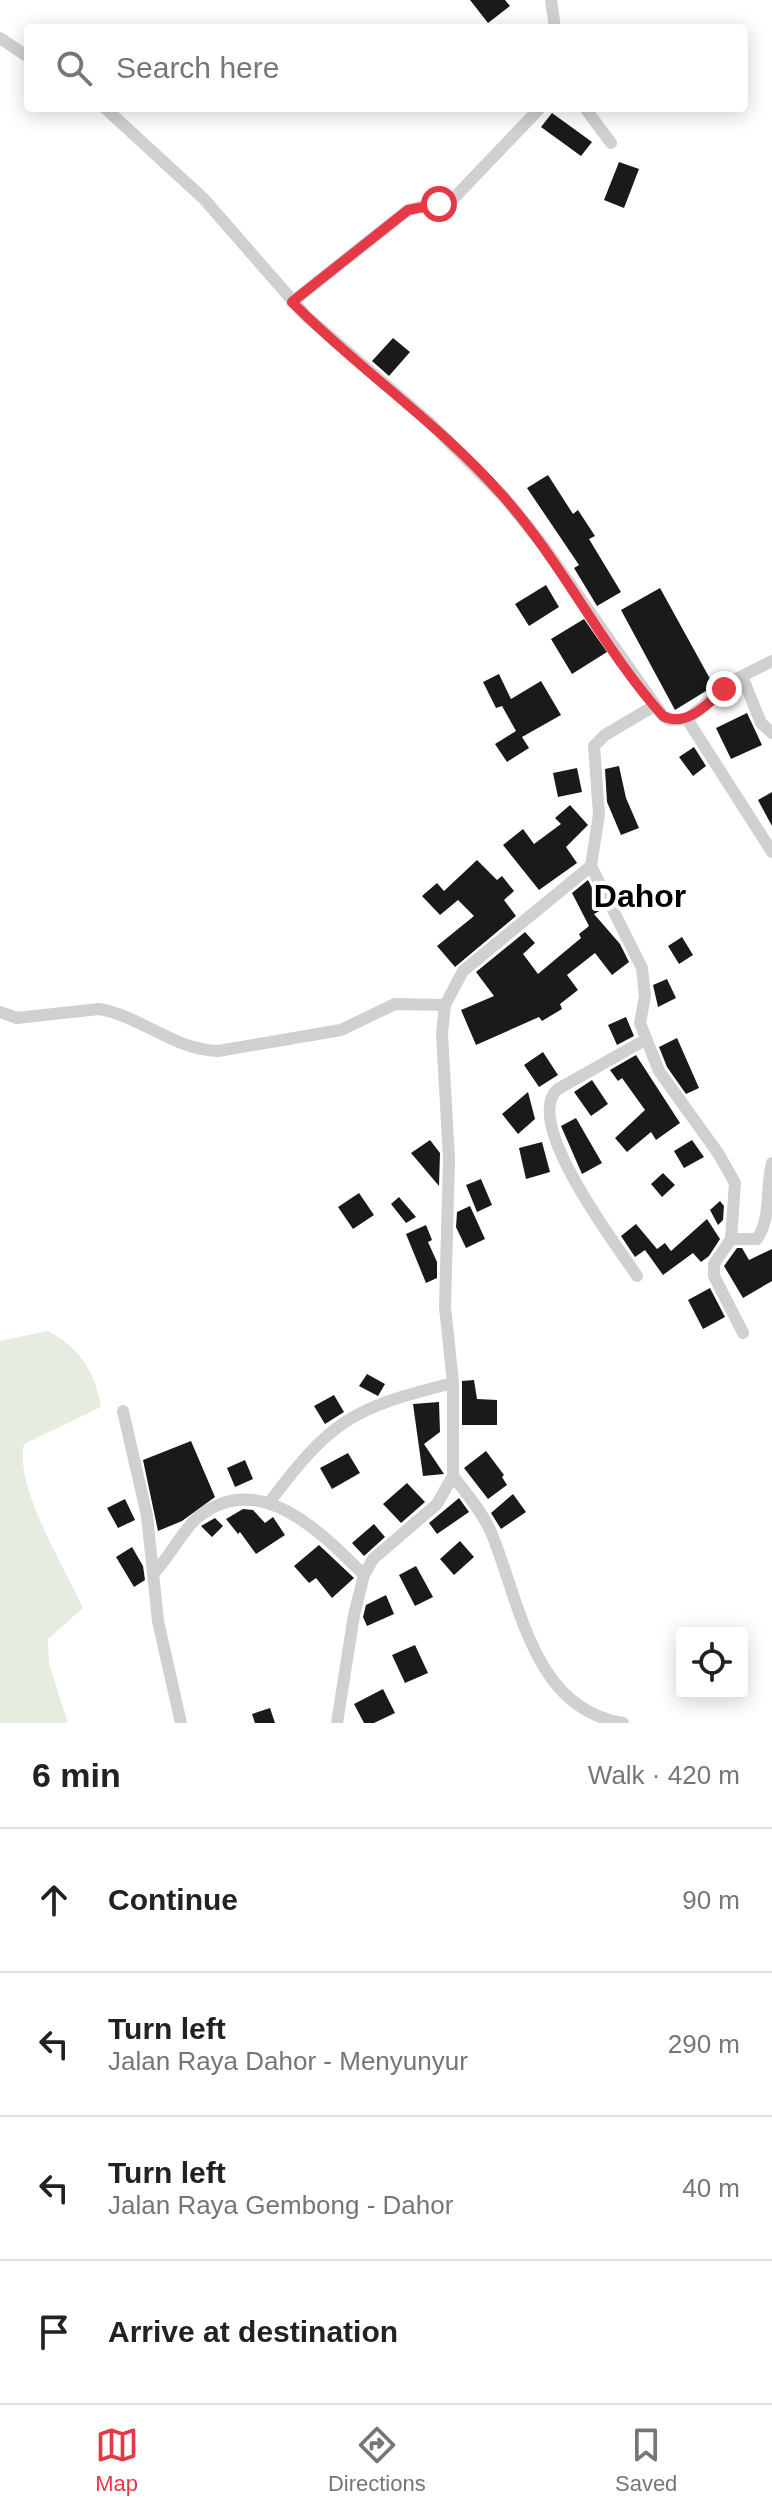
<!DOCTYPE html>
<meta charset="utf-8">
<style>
:root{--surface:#fff;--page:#f2f2f2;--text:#222;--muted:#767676;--line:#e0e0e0;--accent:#e63946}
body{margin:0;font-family:Arial,sans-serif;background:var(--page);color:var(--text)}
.controls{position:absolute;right:24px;bottom:24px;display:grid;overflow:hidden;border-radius:8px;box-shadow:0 4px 20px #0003}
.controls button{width:72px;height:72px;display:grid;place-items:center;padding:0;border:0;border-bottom:2px solid var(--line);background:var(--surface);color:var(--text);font:40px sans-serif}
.stop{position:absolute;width:24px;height:24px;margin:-18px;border:6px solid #e63946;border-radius:50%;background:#fff}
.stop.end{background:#e63946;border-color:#fff;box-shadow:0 2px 8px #0008}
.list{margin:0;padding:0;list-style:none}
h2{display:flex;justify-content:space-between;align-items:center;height:104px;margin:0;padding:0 32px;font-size:34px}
h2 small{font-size:26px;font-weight:400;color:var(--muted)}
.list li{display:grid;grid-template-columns:52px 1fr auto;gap:24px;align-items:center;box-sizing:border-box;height:144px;padding:0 32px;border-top:2px solid var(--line)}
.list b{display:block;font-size:30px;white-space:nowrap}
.list p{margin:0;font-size:26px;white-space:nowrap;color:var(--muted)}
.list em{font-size:26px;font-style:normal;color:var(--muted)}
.icon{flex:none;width:44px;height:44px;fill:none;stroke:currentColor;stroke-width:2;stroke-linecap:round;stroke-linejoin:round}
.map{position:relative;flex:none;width:772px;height:1723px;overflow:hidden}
.search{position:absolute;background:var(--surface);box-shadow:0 4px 20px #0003;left:24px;right:24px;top:24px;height:88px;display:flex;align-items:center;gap:20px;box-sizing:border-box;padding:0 28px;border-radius:8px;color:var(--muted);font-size:30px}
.sheet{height:680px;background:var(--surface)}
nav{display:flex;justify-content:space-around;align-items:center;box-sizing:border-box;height:112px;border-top:2px solid var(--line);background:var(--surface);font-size:22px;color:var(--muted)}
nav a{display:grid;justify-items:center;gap:4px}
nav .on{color:var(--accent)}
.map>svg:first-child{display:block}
.green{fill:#e6ecdf}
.building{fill:#1a1a1a}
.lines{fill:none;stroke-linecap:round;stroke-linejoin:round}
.minor{stroke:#d0d0d0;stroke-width:12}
.route{stroke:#e63946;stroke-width:10}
.labels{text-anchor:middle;stroke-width:8;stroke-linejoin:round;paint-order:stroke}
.quarter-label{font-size:32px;font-weight:bold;fill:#000;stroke:#fff}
</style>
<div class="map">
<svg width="772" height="1723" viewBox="0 0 772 1723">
<rect width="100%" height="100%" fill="#fff"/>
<path class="green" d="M47,1331c31,14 49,42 54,76l-77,37c-10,43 41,124 59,164l-35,31 1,25 19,59h-68v-382z"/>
<path class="building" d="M470,0h35l5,6 -22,17z
M552,113l40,29 -11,14 -40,-29z
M619,162l20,7 -15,39 -20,-8z
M393,338l17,14 -21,24 -17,-15z
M548,475l25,39 5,-4 17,26 -6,3 32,53 -24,14 -23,-38 5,-3 -52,-77z
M546,585l13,22 -30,19 -14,-22z
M660,588l54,98 -39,24 -54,-100z
M584,619l23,33 -35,22 -21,-35z
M499,674l12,25 30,-18 20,34 -39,22 7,11 -22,14 -12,-18 21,-13 -14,-25 -6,2 -13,-26z
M747,713l15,32 -31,14 -15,-31z
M694,747l12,19 -13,10 -14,-19z
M619,766l7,32 13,30 -18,7 -14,-33 -2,-33z
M577,768l5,24 -24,5 -5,-24z
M772,792v34l-14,-26z
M570,805l18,20 -22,22 11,16 -38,27 -36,-45 20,-16 11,15 27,-20 -6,-6z
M477,860l20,20 5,-4 12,15 -10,9 12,16 -61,51 -18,-21 37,-30 -16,-16 -18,15 -18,-19 15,-13 7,8z
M588,880l15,29 -9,5 26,30 9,18 -17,13 -17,-22 -28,22 11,15 -18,14 2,5 -20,12 -3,-4 -63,28 -15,-35 33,-14 -18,-24 49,-40 10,11 -12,11 15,20 19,-16 24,-20 -2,-4 10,-8 -17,-33z
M682,937l11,18 -14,9 -11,-18z
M667,979l9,19 -18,9 -5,-22z
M626,1017l8,19 -17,9 -9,-20z
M677,1038l22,50 -13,6 -19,-27 -8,-20z
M543,1052l15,23 -19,12 -15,-22z
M636,1055l44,68 -24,17 -5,-8 -24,20 -12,-14 30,-28 -23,-32 -4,3 -8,-11z
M592,1080l16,24 -17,12 -17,-24z
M528,1092l7,27 -17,15 -16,-20z
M576,1118l26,45 -20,11 -21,-48z
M430,1140l10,13 -1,33 -28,-33z
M692,1140l12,17 -20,11 -10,-17z
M542,1142l8,30 -24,7 -7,-31z
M663,1173l12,12 -13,12 -11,-13z
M481,1179l11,26 -15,7 -11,-27z
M359,1193l15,22 -21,14 -15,-22z
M399,1197l17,20 -10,6 -15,-19z
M720,1201l4,5 -1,14 -5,5 -8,-15z
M470,1206l15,33 -19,9 -10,-21 1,-15z
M707,1219l13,20 -11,17 -8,6 -8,-9 -30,22 -18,-25 -10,7 -14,-21 15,-12 21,25 8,-6 6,8z
M426,1225l6,15 -4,2 9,20v16l-11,5 -20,-49z
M737,1248h5l7,12 23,-11v32l-29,17 -19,-32z
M710,1288l15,29 -22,12 -15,-29z
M367,1374l18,10 -7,12 -19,-10z
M474,1380l3,19 20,1v25h-35v-44z
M334,1395l10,17 -19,12 -11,-18z
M439,1402l1,30 -16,12 20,30 -21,2 -10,-72z
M191,1441l24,56 -33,24 -24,10 -15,-71z
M486,1451l18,24 -2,2 5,8 -19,14 -24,-31z
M348,1453l12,20 -28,16 -12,-21z
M245,1460l8,19 -18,8 -8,-19z
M407,1483l18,19 -24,21 -18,-19z
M513,1494l13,18 -25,17 -10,-16z
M459,1498l10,14 -32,22 -8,-11z
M125,1499l10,21 -17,8 -11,-20z
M243,1509l10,1 12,13 8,-6 12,18 -29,19 -16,-22 -2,2 -12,-15z
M215,1518l8,8 -11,11 -11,-11z
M374,1524l11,13 -21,19 -12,-13z
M460,1541l14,16 -20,18 -14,-16z
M319,1545l35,33 -22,20 -16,-20 -7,5 -15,-17z
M132,1547l11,19 2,14 -11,7 -18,-30z
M416,1566l17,31 -18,9 -16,-31z
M386,1595l8,19 -27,12 -4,-9 3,-12z
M415,1645l13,28 -23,10 -13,-28z
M383,1689l12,24 -21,10h-10l-10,-19z
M270,1708l5,15h-20l-3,-9z"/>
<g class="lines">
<path class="minor" d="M551,0l4,28
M0,38l28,19
M105,108l99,91 102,117 123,106 75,75 38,47 121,172 7,4 17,-1 51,-41 34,-17
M585,108l26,35
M292,302l116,-92 45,-11 87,-91
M742,676l19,47 11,10
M687,719l85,133
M591,866l51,102 3,28 -5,27 19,48 59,82 17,30 -4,56 -17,25v12l29,57
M0,1012l17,6 82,-9c42,7 75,41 119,42l123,-21 54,-26 50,1
M731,1239h26c15,-22 8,-50 15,-76
M637,1276c-21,-32 -116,-155 -79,-187l87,-49
M123,1411l24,105 11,105 23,102
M453,1476c14,18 29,36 38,56 29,69 41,177 132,191
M269,1503c62,-83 83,-95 184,-120
M155,1572c14,-15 29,-43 42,-54 61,-51 125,15 167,57
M337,1723l17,-108 10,-40 9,-16 64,-55 16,-28v-93l-8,-76 4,-148 -7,-125 3,-29 18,-34 128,-105 8,-52 -5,-68 11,-11 49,-29"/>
</g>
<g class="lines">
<path class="route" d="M439,204l-31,6 -116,92c67,68 147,121 210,193 61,68 100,153 161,221 23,12 45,-12 61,-27"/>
</g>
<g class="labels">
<g class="quarter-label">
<text x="640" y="907">Dahor</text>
</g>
</g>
</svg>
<div class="controls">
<button><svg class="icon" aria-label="locate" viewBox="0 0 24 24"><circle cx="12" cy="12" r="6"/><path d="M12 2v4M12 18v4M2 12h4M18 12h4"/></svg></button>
</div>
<div class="stop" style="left:439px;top:204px"></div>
<div class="stop end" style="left:724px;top:689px"></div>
<div class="search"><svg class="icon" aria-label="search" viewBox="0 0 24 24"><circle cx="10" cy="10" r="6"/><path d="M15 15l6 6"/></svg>Search here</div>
</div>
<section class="sheet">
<h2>6 min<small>Walk · 420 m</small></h2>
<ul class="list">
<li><svg class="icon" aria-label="ahead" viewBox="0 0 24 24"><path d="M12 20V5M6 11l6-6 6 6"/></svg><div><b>Continue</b></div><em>90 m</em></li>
<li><svg class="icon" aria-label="left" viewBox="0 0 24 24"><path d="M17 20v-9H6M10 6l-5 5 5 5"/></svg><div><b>Turn left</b><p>Jalan Raya Dahor - Menyunyur</p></div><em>290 m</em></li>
<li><svg class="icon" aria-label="left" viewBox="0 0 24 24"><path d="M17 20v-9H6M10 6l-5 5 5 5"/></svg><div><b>Turn left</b><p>Jalan Raya Gembong - Dahor</p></div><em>40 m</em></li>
<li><svg class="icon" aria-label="arrive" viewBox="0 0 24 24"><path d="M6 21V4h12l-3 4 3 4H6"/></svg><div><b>Arrive at destination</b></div></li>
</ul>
</section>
<nav>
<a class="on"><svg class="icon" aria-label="map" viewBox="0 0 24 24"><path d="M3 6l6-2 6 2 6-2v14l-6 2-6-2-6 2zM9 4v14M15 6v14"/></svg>Map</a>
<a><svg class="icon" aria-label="directions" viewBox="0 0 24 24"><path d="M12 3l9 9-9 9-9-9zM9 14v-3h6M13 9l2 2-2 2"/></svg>Directions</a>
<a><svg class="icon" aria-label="saved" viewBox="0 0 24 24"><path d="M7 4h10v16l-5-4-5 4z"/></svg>Saved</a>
</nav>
